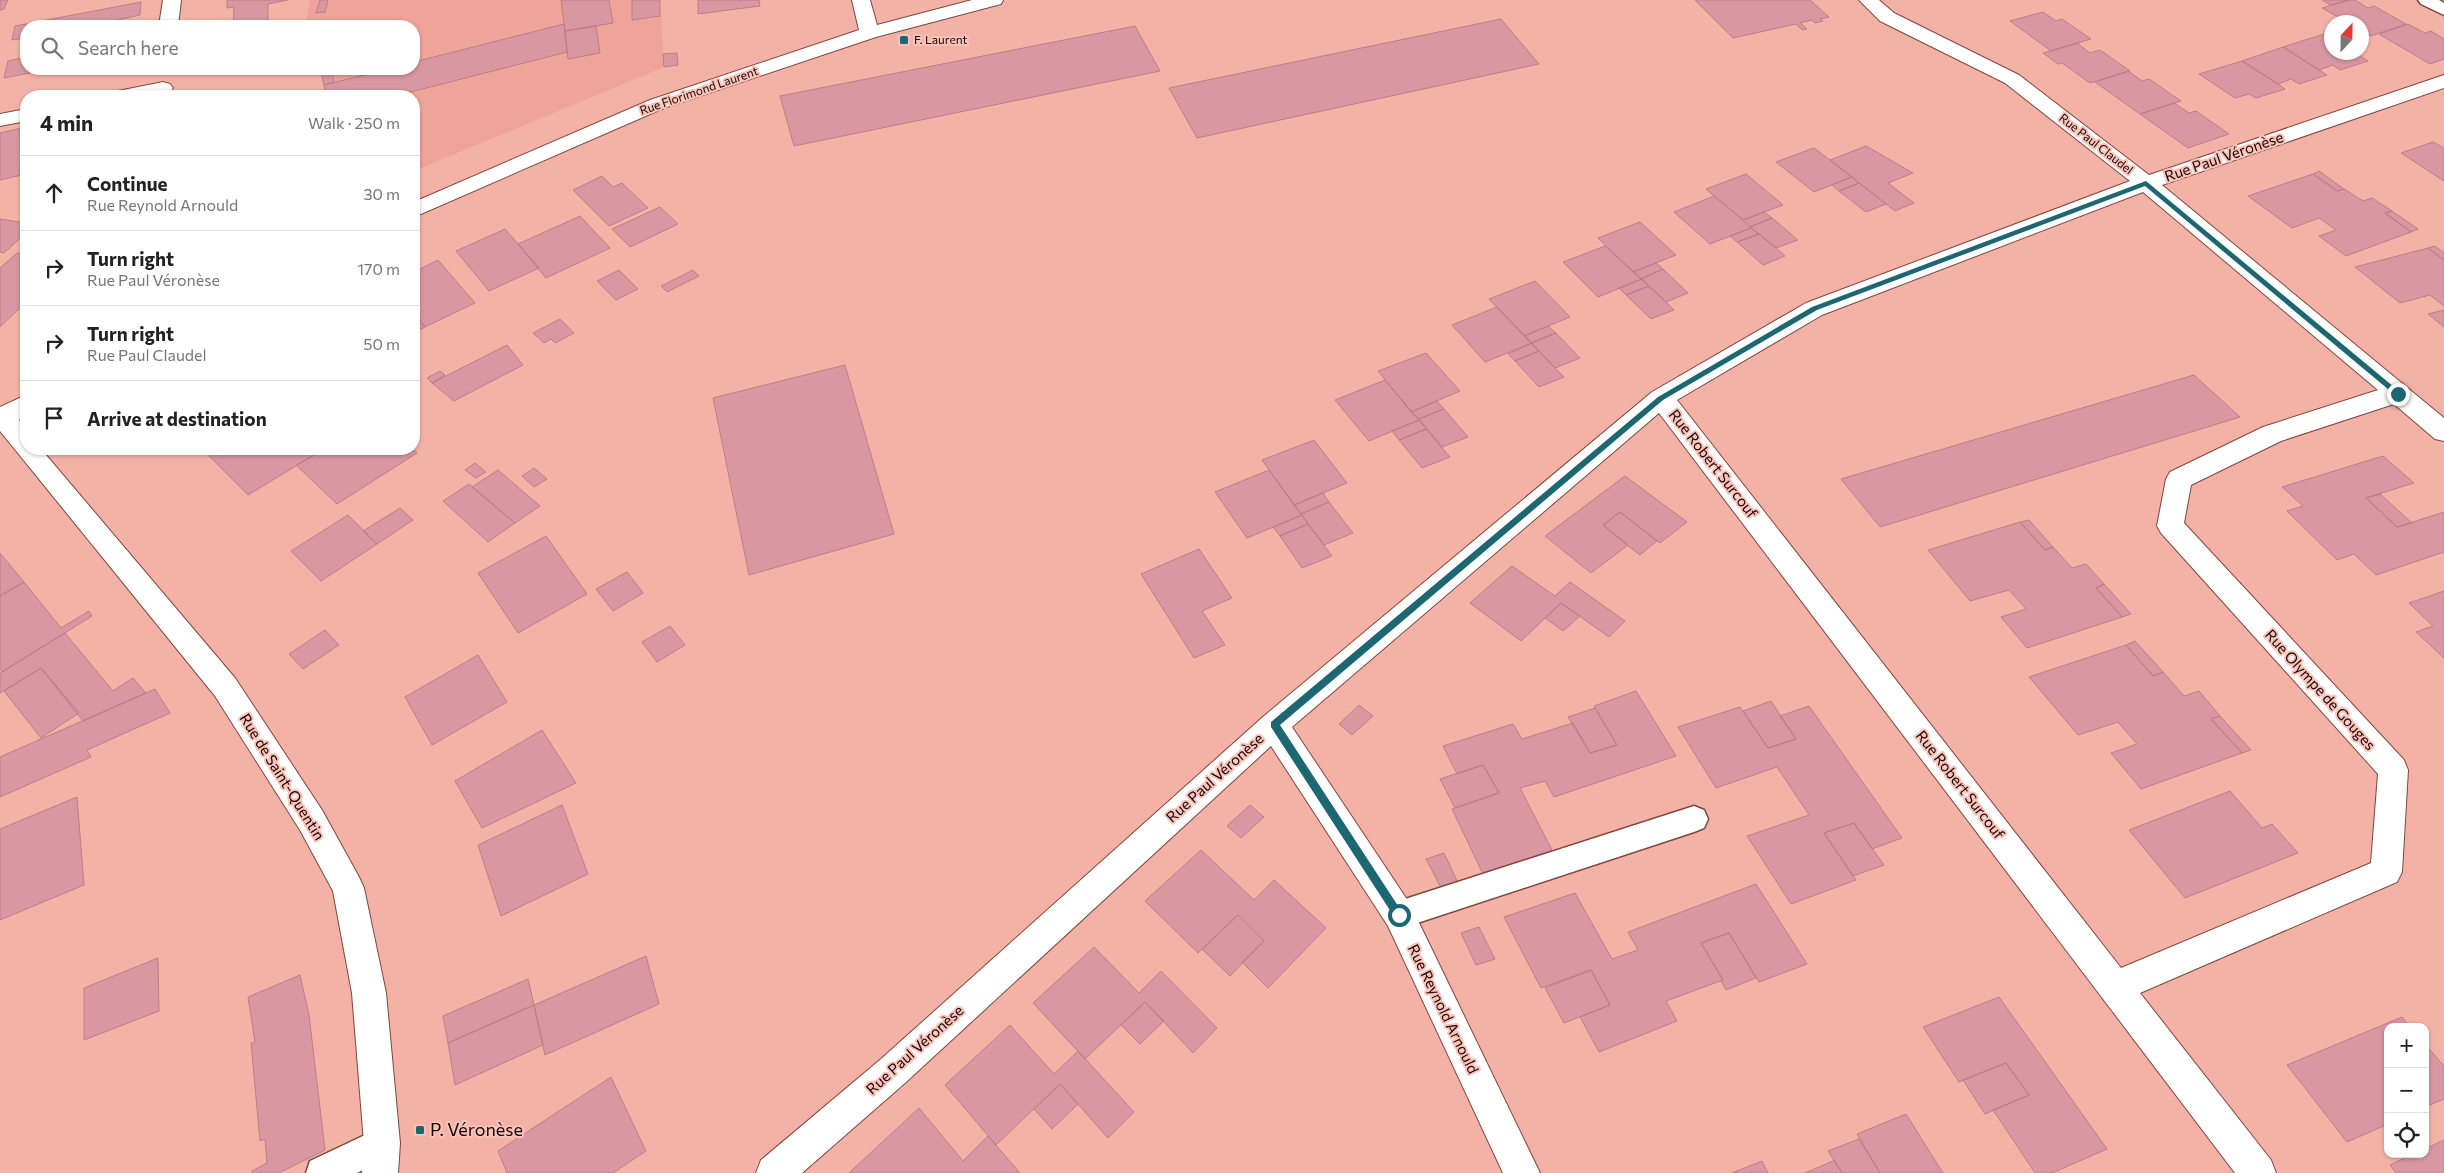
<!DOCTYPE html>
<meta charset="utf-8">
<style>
:root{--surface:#fff;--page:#f2f2f2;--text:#222;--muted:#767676;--line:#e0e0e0}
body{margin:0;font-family:Commissioner,sans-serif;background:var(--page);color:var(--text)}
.controls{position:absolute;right:15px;bottom:15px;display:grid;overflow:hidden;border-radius:10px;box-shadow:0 1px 4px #0004}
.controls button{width:45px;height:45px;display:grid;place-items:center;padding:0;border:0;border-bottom:1px solid var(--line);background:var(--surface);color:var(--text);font:25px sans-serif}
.compass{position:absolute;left:2324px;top:15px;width:45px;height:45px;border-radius:50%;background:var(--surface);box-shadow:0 1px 4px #0004;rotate:22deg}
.stop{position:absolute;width:15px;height:15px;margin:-11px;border:4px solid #1c6772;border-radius:50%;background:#fff}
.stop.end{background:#1c6772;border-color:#fff;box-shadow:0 1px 5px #0008}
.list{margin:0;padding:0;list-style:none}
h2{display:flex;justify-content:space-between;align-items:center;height:65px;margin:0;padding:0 20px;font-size:21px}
h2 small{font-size:16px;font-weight:400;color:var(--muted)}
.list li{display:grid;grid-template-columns:32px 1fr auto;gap:15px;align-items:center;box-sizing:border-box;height:75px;padding:0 20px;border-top:1px solid var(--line)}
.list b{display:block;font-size:19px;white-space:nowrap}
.list p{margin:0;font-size:16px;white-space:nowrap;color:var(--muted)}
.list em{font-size:16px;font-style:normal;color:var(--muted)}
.icon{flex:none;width:28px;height:28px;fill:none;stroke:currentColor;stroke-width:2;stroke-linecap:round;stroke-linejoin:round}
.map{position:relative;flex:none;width:2444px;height:1173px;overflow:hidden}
.search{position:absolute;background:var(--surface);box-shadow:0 1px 4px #0004;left:20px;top:20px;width:400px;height:55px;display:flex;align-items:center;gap:12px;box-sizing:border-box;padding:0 18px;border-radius:20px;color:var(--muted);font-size:19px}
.panel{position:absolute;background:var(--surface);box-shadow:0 1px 4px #0004;left:20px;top:90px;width:400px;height:365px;border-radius:20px}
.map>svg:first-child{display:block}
.built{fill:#eea499}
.building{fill:#d897a1;stroke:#bd7e88}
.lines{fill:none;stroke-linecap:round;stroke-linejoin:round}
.lane-casing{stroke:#7f463e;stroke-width:3}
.street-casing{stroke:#7f463e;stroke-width:2}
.lane{fill:#fff;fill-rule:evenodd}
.street{fill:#fff;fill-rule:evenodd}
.route{fill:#1c6772}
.poi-dot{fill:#1c6772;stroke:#f9c3ba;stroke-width:2}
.labels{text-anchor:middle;stroke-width:4;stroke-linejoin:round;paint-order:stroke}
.far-poi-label{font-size:12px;fill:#1b0604;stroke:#f9c3ba;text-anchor:start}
.far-street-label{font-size:12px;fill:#1b0604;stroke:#f9c3ba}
.street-label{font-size:15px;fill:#1b0604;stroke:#f9c3ba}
.near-poi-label{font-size:18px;fill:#1b0604;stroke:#f9c3ba;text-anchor:start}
</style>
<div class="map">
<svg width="2444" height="1173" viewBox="0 0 2444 1173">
<rect width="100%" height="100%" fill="#f4b2a7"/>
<path class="built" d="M310,0h350l4,67 -250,104v-75h-88l-6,-27h94v-43h-108z"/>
<path class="building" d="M0,0h8l-4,9 -4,1z
M227,0h61l-20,4v16l-33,6h-2l1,-19 -7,1z
M320,0h8l-3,12 -9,1z
M561,0h48l4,23 -48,8z
M632,0h28v16l-28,4z
M698,0h61l1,6 -62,8z
M1695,0h115l19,17 -9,2 3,2 -8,2 -3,-3 -12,3 7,6 -5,1 -6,-6 -63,14z
M2322,0h27l-18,5z
M2349,0h6l13,8 6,-2 32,18 -35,12 -9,-5v-9h-15l-25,-14z
M141,2l-1,13 -36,8 -1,3h-77v12l-14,2 3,-14z
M2043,12l13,9 6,-2 29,20 -40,12 -41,-30z
M1501,19l38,45 -342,74 -28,-50z
M564,24l3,28 -172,44h-69l-2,-11 64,-16h26v-7z
M2408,24l17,9 6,-2 13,8v20l-14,5 -51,-30z
M596,26l4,27 -32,6 -3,-28z
M1135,26l25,45 -366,75 -14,-50z
M2324,34l8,5v13h22l14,9 -28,9 -7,-5 -14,5 -36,-23z
M2077,43l13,10 10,-3 30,21 -40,12 -28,-20 -4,1 -15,-11z
M2283,47l44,28 -28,9 -8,-5 -13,5 -36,-23z
M677,53l1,12 -14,2 -1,-13z
M26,57v12h4v4l-26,5 4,-17z
M2242,61l36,23 7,5 -29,9 -7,-4 -14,4 -36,-24z
M320,69h11l3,13 -10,3z
M2128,71l14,10 7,-2 32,22 -41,13 -45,-32z
M2174,103l15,10 7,-2 33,23 -41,14 -48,-34z
M26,127v47l-26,6v-47z
M2433,142l11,6v33l-43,-28z
M1866,146l47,27 -25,10 26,20 -19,8 -65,-51z
M1814,148l16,12 22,17 -38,15 -38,-30z
M2319,171l25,18 -7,2 -24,-17z
M1746,174l37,31 -40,15 -37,-31z
M2313,174l24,17 7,-2 19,12 9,-3 20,13 -7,2 26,19 -65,24 -27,-20 17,-6 -17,-12 -27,10 -44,-32z
M602,176l11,11 9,-4 26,25 -39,18 -36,-36z
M1852,177l7,6 -20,8 -7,-6z
M1859,183l27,21 -20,8 -27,-21z
M1714,196l29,24 8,8 -41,16 -36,-32z
M660,207l18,17 -48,23 -18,-18z
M2392,211l26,18 -7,3 -26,-19z
M1764,212l8,6 -22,9 -7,-7z
M580,216l30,32 -64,30 -28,-34z
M1772,218l26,22 -22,8 -26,-21z
M0,219l26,4v10l-22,20 -4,-1z
M1640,222l36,33 -43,17 -35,-34z
M1751,228l8,6 -22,8 -7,-6z
M505,229l34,39 -50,23 -33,-40z
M1759,234l17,14 9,8 -22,9 -26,-23z
M1605,246l37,33 -44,18 -35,-35z
M2435,246l9,7v7l-16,-12z
M2428,248l16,12v46l-14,-11 -30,8 -45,-36z
M17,253l9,2v47l-26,25v-59z
M438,260l37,43 -50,24 -11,-14v-41z
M1656,263l7,6 -22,10 -8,-7z
M1663,269l25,24 -22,9 -25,-23z
M619,270l19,19 -22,11 -19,-19z
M693,270l6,6 -32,16 -6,-6z
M1642,279l7,7 -23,9 -7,-7z
M1535,281l35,36 -46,19 -35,-37z
M1649,286l17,16 8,8 -23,9 -25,-24z
M1497,307l35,36 -47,19 -33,-37z
M2444,310v17l-16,-13z
M414,313l11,14 -11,6z
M560,319l14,14 -19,10 -4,-4 -7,4 -11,-10z
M1548,326l8,7 -25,10 -7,-7z
M1556,333l24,25 -25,10 -24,-25z
M1532,343l7,8 -24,10 -7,-7z
M507,345l16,20 -69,36 -22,-18z
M1539,351l16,17 9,9 -25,10 -24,-26z
M1426,353l34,38 -49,21 -33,-41z
M845,365l49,169 -145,41 -36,-177z
M440,371l5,4 -13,8 -5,-5z
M2194,375l46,42 -360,110 -39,-48z
M1385,380l34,40 -50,21 -34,-41z
M1437,401l7,8 -25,10 -8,-7z
M1444,409l24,28 -26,10 -23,-28z
M1419,420l7,9 -27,11 -7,-9z
M1426,429l24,28 -28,11 -23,-28z
M1314,440l33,43 -53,22 -32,-45z
M222,449h102l-76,46 -39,-39z
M324,449h88l5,4 -80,51 -41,-39z
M2383,456l31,27 -48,15 31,29 47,-15v40l-68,23 -22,-21 -17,6 -50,-49 16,-5 -21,-19z
M475,463l11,9 -10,6 -11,-8z
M534,468l13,11 -13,8 -12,-11z
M498,470l42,36 -25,17 -43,-36z
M1269,470l33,45 -55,23 -32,-46z
M1625,476l62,46 -27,21 -40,-31 -17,13 25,20 -37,28 -46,-37z
M469,484l46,39 -27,19 -45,-41z
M1323,493l6,9 -28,12 -7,-9z
M2380,494l32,29 -15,4 -31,-29z
M1329,502l24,31 -29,12 -23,-31z
M400,508l13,12 -36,24 -14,-13z
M1620,512l37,29 -17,14 -13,-10 -24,-20z
M348,515l29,29 -56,37 -30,-30z
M1302,515l6,9 -28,12 -7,-9z
M2029,520l24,27 -8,3 -25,-28z
M2020,522l25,28 8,-3 19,21 14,-4 18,20 -8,4 26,29 -95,31 -26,-31 25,-8 -17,-19 -39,11 -42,-51z
M1308,524l24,32 -30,12 -22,-32z
M546,536l41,58 -69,39 -40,-60z
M1199,549l33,49 -30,13 23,34 -31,13 -53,-84z
M0,553l24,29 -24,14z
M1512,566l43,30 15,-14 55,39 -16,16 -48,-34 -40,38 -51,-38z
M627,572l16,21 -30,18 -17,-22z
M24,582l37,46 28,-17 3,5 -90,56 -2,-3v-73z
M2104,584l27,30 -9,3 -26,-29z
M2444,591v67l-28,-26 17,-6 -24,-23z
M1561,603l19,13 -17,15 -18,-13z
M670,626l15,19 -28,17 -15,-20z
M325,630l14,15 -36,24 -14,-15z
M65,633l48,58 20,-13 13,15 -63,28 -42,-53 -41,25v-20z
M2135,641l28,31 -10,4 -27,-31z
M2126,645l27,31 10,-4 21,24 15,-5 21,25 -9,3 31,34 -101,36 -30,-36 26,-9 -19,-22 -40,13 -49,-58z
M478,655l29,47 -75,43 -27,-48z
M41,668l38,45 -38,25 -37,-47z
M155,689l15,24 -83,37 4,7 -91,40v-40z
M1636,691l40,65 -122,41 -9,-16 -25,7 32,62 -69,24 -31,-65 47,-16 -16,-28 -26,9 -14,-28 70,-22 9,15 51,-16 17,30 27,-8 -23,-39z
M1771,701l25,38 -28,9 -25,-37z
M1359,705l14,11 -21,19 -13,-11z
M1809,706l93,132 -30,11 -18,-26 -30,10 32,47 -65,24 -44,-68 62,-21 -32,-48 -61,21 -38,-61 62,-20 28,41 28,-9 -16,-23z
M1595,708l22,37 -27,8 -22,-36z
M2220,716l31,34 -9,3 -31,-34z
M542,730l34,53 -94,45 -27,-47z
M1483,765l16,28 -44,15 -15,-29z
M2230,791l32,37 10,-4 26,29 -113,45 -56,-68z
M77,797l7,88 -84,35v-91z
M562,805l26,69 -87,42 -23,-71z
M1250,805l14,12 -23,21 -14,-12z
M1854,823l30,42 -31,11 -29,-43z
M1201,850l53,50 20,-20 52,48 -58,60 -26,-26 22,-21 -26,-26 -40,38 -53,-52z
M1444,853l14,30 -17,5 -15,-29z
M1756,884l51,80 -48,18 -30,-49 -28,10 22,37 -57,21 11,20 -78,31 -19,-35 30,-12 -19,-35 -50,18 -37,-71 71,-24 37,66 26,-9 -10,-18z
M1238,915l26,26 -34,35 -28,-27z
M1479,927l16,32 -19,6 -15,-32z
M1729,933l27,45 -30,12 -5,-9 2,-1 -22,-37z
M1094,947l45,46 22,-22 56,57 -24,25 -48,-51 -60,57 -52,-56z
M646,956l13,48 -114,51 -11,-50z
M158,958l1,53 -75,29v-52z
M1591,970l19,35 -46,18 -19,-35z
M300,975l9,40 16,135 -46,23h-27v-2l15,-8 -2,-24 -5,2 -9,-98 4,-1 -7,-45z
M528,979l6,26 -86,38 -5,-27z
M1999,997l108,152 -55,24h-17l-42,-63 36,-15 -23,-32 -47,19 -36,-55z
M1145,1002l19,19 -24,23 -19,-19z
M534,1005l9,40 -88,40 -7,-42z
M2402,1017l8,10h-22v97l-41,18 -60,-77z
M1010,1025l44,49 24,-23 56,61 -26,26 -48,-54 -64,61 -51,-60z
M2425,1044l19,22v33l-19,8z
M2006,1063l23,32 -44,19 -22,-34z
M611,1077l35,74 -33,22h-106l-9,-22z
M1060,1084l18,20 -26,25 -18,-20z
M919,1108l44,53 25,-25 32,37h-171z
M1906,1114l37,59h-63l-23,-39z
M1859,1139l21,34h-38l-14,-22z
M2444,1140v33h-48l-6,-8 23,-11h12v-5z
M1834,1160l8,13h-37l28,-12z
M1762,1161l6,12h-36z"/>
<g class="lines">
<defs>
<path id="lane" d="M2418,0h21l5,3v12l-23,-11z
M1694,806l10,4 4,9 -4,9 -10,4 -295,97 -10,-4 -5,-10 5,-10 10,-4z
M382,1127l12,4 4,12 -4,12 -37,18h-51l4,-12z"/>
<path id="street" d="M163,0h18l-3,26h-19z
M852,0h18l7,25 95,-25h31l-2,4 -125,33 -212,71 -250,109v-15l236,-102 209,-70z
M1859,0h20l15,13 125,62 130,100 295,-100v13l-282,97 282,233v23l-9,-2 -41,-35 -113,37 -90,44 -7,38 220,237 4,10 -6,102 -5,10 -257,111 131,167 5,13h-41l-576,-760 -367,314 118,177 130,269h-37l-115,-247 -117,-180 -366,337 -103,90h-46l5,-13 120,-101 383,-343 388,-324 154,-89 324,-122 -125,-98 -125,-62zM2143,192l235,198 -115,37 -93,45 -4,7 -9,47 4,7 217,241 -7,89 -250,105 -444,-568 145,-85z
M163,82l7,2 3,4 -3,4 -19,4h-41l3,-4z
M26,109v12l-26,5v-12z
M26,395v20l-7,5 7,10v19h15l194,229 87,132 37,67 5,11 22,105 14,150 -2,30h-36l2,-30 -12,-150 -19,-102 -33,-61 -85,-134 -215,-265v-24z"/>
</defs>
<use href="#lane" class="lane-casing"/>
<use href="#street" class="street-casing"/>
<use href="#lane" class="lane"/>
<use href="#street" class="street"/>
</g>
<path class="route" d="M2146,181l254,211v3h-5l-250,-209 -328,124 -154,90 -383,325 122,187v6h-7l-124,-191v-5l387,-325 154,-90z"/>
<g class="poi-dot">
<rect x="899" y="35" width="10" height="10" rx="2.5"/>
<rect x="415" y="1125" width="10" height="10" rx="2.5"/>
</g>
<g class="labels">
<g class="far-poi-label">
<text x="914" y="44">F. Laurent</text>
</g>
<g class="far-street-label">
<text transform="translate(699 91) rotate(-19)" y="4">Rue Florimond Laurent</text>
<text transform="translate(2096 144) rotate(38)" y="4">Rue Paul Claudel</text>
</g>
<g class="street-label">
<text transform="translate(2224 157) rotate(-19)" y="5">Rue Paul Véronèse</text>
<text transform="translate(1713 464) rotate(52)" y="5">Rue Robert Surcouf</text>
<text transform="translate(2320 690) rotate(48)" y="5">Rue Olympe de Gouges</text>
<text transform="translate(282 777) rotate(58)" y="5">Rue de Saint-Quentin</text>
<text transform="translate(1215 778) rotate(-42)" y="5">Rue Paul Véronèse</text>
<text transform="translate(1960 785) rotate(52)" y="5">Rue Robert Surcouf</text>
<text transform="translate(1443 1009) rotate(64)" y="5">Rue Reynold Arnould</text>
<text transform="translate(915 1050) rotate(-42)" y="5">Rue Paul Véronèse</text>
</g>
<g class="near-poi-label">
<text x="430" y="1136">P. Véronèse</text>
</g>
</g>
</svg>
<div class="controls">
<button>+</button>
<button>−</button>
<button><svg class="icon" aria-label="locate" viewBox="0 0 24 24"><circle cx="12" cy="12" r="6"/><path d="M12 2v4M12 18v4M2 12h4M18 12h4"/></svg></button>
</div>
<svg class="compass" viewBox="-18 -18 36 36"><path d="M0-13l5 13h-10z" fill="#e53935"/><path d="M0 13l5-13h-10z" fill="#767676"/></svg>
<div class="stop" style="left:1399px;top:915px"></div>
<div class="stop end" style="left:2398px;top:394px"></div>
<div class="search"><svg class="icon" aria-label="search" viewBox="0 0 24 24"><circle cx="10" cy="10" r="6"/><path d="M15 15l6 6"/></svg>Search here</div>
<section class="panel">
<h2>4 min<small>Walk · 250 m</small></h2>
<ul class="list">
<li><svg class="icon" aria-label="ahead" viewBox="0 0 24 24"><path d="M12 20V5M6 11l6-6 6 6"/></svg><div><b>Continue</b><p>Rue Reynold Arnould</p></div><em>30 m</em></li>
<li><svg class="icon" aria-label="right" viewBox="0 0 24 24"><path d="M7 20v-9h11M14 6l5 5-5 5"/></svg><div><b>Turn right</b><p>Rue Paul Véronèse</p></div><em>170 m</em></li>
<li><svg class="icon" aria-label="right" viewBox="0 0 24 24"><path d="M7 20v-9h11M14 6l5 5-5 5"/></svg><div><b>Turn right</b><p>Rue Paul Claudel</p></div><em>50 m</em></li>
<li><svg class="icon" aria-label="arrive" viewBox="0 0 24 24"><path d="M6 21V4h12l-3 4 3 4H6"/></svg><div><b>Arrive at destination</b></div></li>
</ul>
</section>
</div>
